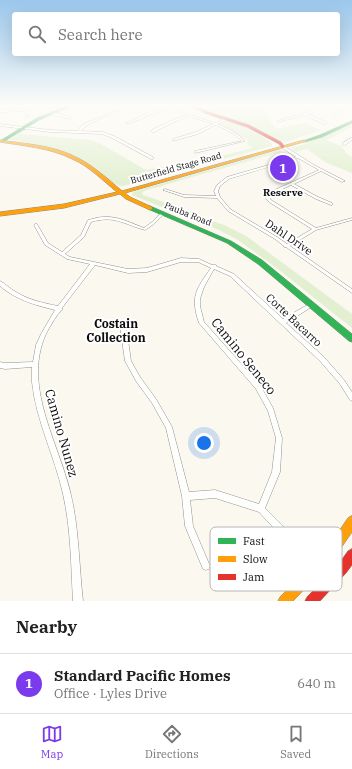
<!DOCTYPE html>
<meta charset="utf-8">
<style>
:root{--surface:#fff;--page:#f2f2f2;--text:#222;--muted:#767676;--line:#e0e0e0;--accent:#7c3aed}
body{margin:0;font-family:"IBM Plex Serif",serif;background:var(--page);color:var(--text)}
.you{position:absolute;left:204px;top:443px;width:14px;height:14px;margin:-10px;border:3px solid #fff;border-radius:50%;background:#1a73e8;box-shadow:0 0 0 6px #1a73e833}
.badge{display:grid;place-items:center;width:26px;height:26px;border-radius:50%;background:var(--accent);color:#fff;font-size:13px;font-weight:700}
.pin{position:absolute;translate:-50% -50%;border:2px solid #fff;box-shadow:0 1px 4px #0006}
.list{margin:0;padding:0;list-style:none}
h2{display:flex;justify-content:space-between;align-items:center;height:52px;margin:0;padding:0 16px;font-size:17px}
h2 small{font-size:13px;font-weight:400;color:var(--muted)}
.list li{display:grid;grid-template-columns:26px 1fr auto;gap:12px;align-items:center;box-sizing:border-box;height:60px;padding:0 16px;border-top:1px solid var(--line)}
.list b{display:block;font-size:15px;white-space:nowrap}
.list p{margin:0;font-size:13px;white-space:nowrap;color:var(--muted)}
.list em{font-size:13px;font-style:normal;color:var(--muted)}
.icon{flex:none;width:22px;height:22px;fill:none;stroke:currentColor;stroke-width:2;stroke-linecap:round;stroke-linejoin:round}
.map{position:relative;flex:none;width:352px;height:601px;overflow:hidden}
.search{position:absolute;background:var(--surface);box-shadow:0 4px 16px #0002;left:12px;right:12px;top:12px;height:44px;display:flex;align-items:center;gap:10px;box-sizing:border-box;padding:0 14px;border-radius:4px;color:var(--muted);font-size:15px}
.sheet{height:112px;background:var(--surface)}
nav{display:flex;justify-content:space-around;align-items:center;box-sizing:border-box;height:56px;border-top:1px solid var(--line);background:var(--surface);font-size:11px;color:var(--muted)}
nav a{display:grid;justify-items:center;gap:2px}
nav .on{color:var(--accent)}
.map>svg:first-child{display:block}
.green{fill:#e2efd0}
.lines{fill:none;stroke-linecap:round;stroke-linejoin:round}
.street-casing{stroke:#93928e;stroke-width:1}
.fast-casing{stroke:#8a8985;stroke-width:1}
.slow-casing{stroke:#8a8985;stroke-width:1}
.jam-casing{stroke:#8a8985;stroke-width:1}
.street{fill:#fefefd;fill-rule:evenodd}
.fast{fill:#30b455;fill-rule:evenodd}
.slow{fill:#ff9f0a;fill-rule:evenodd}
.jam{fill:#e5322d;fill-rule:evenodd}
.labels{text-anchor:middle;stroke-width:4;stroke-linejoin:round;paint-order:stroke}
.far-street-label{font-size:9px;fill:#0c0c0c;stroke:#fff}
.far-neighbourhood-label{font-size:10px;font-weight:bold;fill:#0c0c0c;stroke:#fff}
.street-label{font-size:11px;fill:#0c0c0c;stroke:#fff}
.neighbourhood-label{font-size:12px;font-weight:bold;fill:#0c0c0c;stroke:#fff}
.near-street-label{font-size:13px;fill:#0c0c0c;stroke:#fff}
.key{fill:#fff;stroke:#b6b6b6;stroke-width:1}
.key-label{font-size:11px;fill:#0c0c0c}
</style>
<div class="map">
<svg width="352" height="601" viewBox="0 0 352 601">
<rect width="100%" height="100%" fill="#faf8ef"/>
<path class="green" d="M193,105h6l14,5 19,-5h31l-1,1 10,18 4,5 29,-6 16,7 -36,12 -5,-1 -30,-15 -42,-14z
M226,121c16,1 33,14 46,22v3l-149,40c-12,0 -20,-15 -30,-20 -28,-17 -51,-21 -83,-26v-1l15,-10h2l-6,5 70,6 10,4 45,26 29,-5 7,2 30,-9 41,-10 -6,-4 1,-4 -18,-10 -10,-5 -1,-1z
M352,124v3l-26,13 15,6 6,8 5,3v16l-27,-11 -18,-13 -11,3 -5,-3 1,-2 10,-2z
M279,150l5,1 -120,34c-6,4 -17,2 -22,8l1,2 52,18v2l29,10 22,11 106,78v14l-74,-59 -40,-29 -19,-10 -87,-35 1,-3z"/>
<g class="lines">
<defs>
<path id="street" d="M47,105h2l-22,5 2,7 -1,1 -1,-1 -2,-6 -25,1v-2l26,-1z
M82,105h2l12,3 -1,1z
M130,105h2c-12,7 -45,16 -51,26l22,1 11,4 39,21v2h-2l-39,-21 -10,-4 -52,-2 -50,-6v-2l50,6 28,1 3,-5 7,-4z
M167,105h2l19,9 27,9 10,-5h2v2l-10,4c11,4 20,9 28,17l-50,12v-2l47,-10c-8,-8 -17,-12 -27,-16l-17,9 -25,7v-2l23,-7 17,-8 -24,-8 -17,7 -18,9h-2v-2l18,-9 17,-6 -14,-6 -21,5 -24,10 -2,-1 24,-11 21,-4z
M318,105h2c-2,6 -8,8 -13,9l19,8v2h-2l-20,-9 -26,7 -1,-1 34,-10 6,-3z
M346,105h2l2,2 -14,7h-2v-2l13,-5z
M51,112l20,5v1l-1,1 -20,-5z
M351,138h1v2l-7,5h-2v-2z
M282,146h2l30,19 31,16 -3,1 -21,-11 -27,13 24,13 14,6v2h-1l-15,-6 -25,-14 -19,9 -3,3 2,3 45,28 36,-10v2l-36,10 -26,16 62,43v4l-66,-46h-2v-1l-9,-7 -47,-28 -11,-13 -33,-1 -21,-7 2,-1 19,6 32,1 -2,-5 3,-6 10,-8 69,-20 -14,-9zM298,158l21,12 -49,22 -5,5 4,5 43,27 -25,15 -10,-7 -47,-28 -10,-12 -2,-6 2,-5 9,-7z
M162,212h2l1,1 -11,11 -9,6c-22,-6 -31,-15 -54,-8l-7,15 -19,17 5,3 58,12 19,-1 34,-10 18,1 13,6h4v1l18,8 49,45 26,-15h4l1,1 -1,1 -27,17 38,34 20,23 8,12v9l-2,-1 -10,-16 -20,-23 -90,-85 -16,-7 -10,18 -4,12v7l4,16 56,63 13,23 9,30 -2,34 -15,36 25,25 35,52 1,3 -1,3 -3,1 -3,-1 -35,-52 -25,-27 -44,-14 -25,2 3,26 17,40 -1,3 -3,1 -3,-1 -18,-43 -3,-30 -16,-68 -14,-25 -16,-22 -11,-20 -5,-35 1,-2h4l1,2 5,35 9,16 16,22 16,28 17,65 26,-2 44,14 13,-32 4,-34 -8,-27 -12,-22 -57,-66c-9,-26 -3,-34 12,-55l-13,-6h-17l-34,10 -19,1 -33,-8 -30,39 -3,4v2c-6,5 -10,14 -14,20 -28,53 11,112 23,165 8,34 8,71 12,106h-10c-2,-35 -2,-72 -10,-107 -8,-37 -27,-73 -31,-112 0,-5 0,-10 0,-15l-27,2 -5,-1v-6l5,1 28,-1 3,-17 5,-11 14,-24c-20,-5 -39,-10 -55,-24v-5c6,3 10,8 16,11 13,8 27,11 42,14l32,-42 -23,-5 -22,-14 -11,-20 1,-1h2l11,19 14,9 19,-17 7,-15c5,-1 10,-3 16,-3 14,-1 27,6 40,11l8,-6z"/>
<path id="fast" d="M70,105h4l-35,15 -36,22 -3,-1 37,-23z
M352,121v2l-30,14 -17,5 -2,-1 17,-6z
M150,206l81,35 31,19 90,74v8l-3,-1 -91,-77 -31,-21 -79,-34v-2z"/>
<path id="slow" d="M0,140c26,4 54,5 78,18 16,8 30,21 44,33l182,-51 3,1 -182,52 5,4 22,10v2l-2,1 -24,-11 -6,-5 -56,14 -64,8v-4l64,-8 53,-12c-14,-11 -28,-26 -45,-33 -22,-11 -47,-13 -72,-17z
M352,516v16l-18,26 -41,43h-15l2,-4 46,-47 22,-32z"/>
<path id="jam" d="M188,105h4l17,7 40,13 32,17 4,5 -3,1 -3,-4 -32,-17 -40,-13z
M352,549v16l-6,8 -26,28h-15l2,-4 31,-32 10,-14z"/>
</defs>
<use href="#street" class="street-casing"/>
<use href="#fast" class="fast-casing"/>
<use href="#slow" class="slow-casing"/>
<use href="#jam" class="jam-casing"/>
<use href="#street" class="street"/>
<use href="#fast" class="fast"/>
<use href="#slow" class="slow"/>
<use href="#jam" class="jam"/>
</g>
<linearGradient id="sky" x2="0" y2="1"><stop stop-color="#9bc7ec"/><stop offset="0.56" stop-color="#fdfcf8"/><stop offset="1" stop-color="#fdfcf8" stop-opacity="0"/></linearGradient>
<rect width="352" height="189" fill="url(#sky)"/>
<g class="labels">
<g class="far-street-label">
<text transform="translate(176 168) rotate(-16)" y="3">Butterfield Stage Road</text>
<text transform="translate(188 214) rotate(22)" y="3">Pauba Road</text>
</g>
<g class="far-neighbourhood-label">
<text x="283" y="196">Reserve</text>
</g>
<g class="street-label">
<text transform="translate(289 237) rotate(34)" y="4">Dahl Drive</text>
<text transform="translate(294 320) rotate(43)" y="4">Corte Bacarro</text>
</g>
<g class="neighbourhood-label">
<text x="116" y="328">Costain<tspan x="116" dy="14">Collection</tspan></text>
</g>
<g class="near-street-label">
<text transform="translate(244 356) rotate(51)" y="5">Camino Seneco</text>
<text transform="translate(62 433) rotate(74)" y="5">Camino Nunez</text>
</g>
</g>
<rect x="210" y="527" width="132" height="64" rx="6" class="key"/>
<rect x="218" y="538" width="18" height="6" fill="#30b455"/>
<rect x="218" y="556" width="18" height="6" fill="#ff9f0a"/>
<rect x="218" y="574" width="18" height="6" fill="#e5322d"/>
<g class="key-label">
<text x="243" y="545">Fast</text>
<text x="243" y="563">Slow</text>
<text x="243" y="581">Jam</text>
</g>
</svg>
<div class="you"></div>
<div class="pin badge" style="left:283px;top:168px">1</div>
<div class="search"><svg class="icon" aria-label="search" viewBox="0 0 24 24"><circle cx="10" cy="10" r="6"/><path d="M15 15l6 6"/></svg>Search here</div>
</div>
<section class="sheet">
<h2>Nearby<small></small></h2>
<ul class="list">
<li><span class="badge">1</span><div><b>Standard Pacific Homes</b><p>Office · Lyles Drive</p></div><em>640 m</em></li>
</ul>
</section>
<nav>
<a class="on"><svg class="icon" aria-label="map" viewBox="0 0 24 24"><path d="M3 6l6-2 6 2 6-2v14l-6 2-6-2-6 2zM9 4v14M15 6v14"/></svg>Map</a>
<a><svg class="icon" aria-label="directions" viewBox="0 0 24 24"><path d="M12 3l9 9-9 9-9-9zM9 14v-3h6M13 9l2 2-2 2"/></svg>Directions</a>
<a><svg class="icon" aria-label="saved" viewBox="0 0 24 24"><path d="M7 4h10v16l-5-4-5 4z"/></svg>Saved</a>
</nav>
